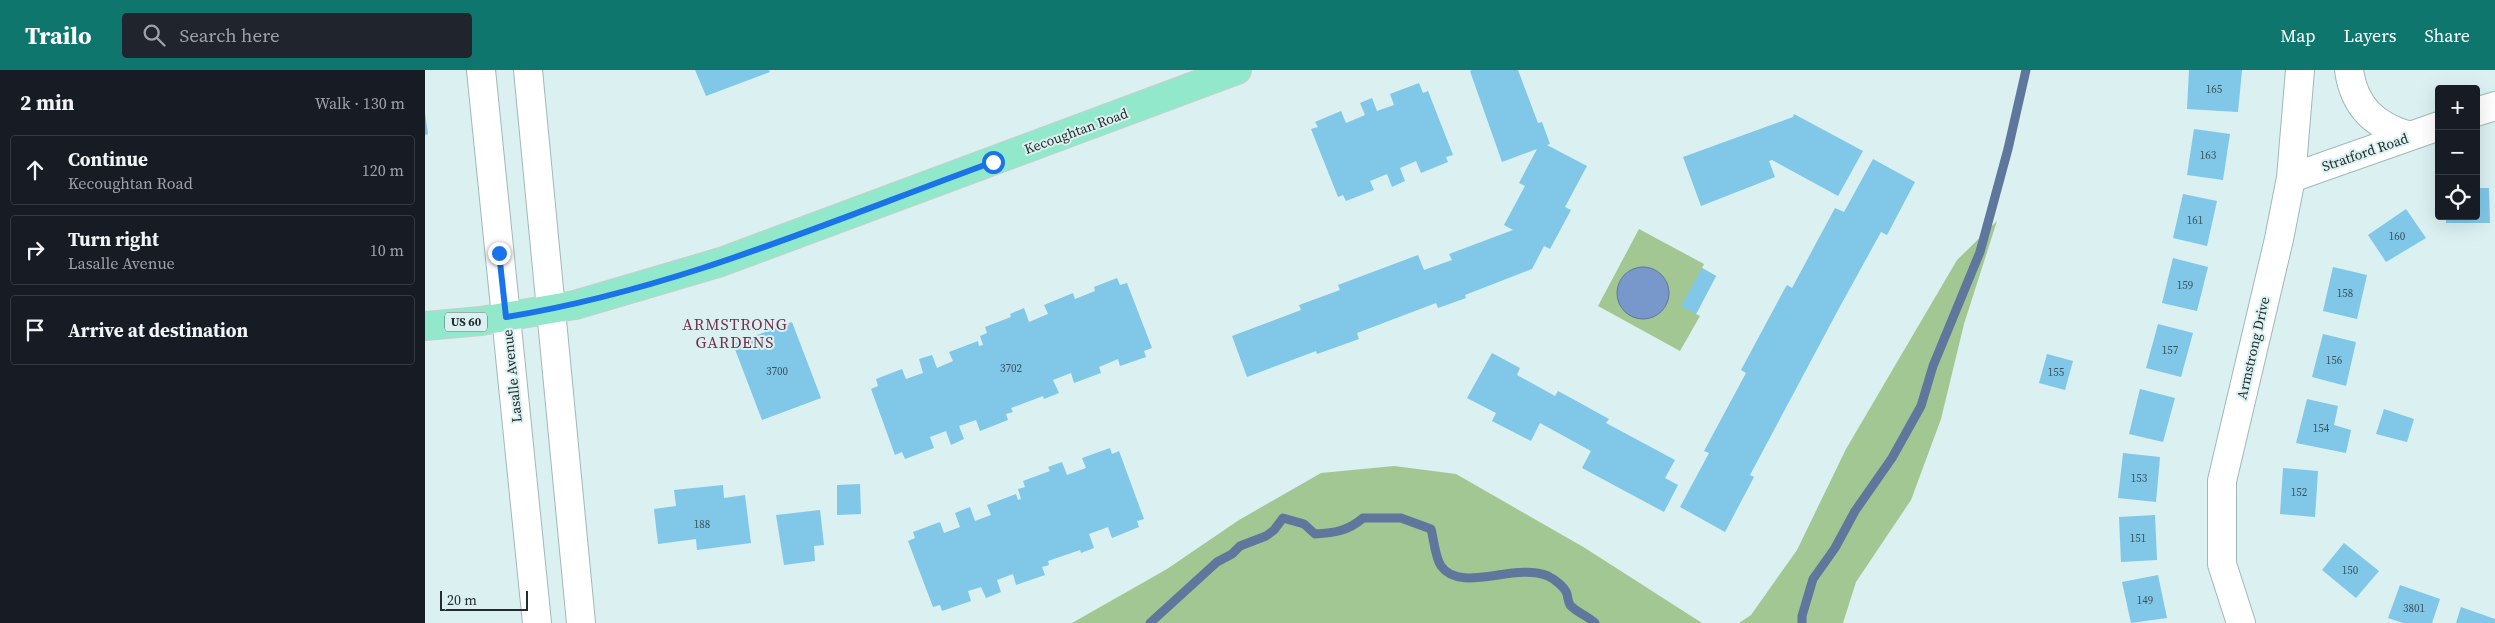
<!DOCTYPE html>
<meta charset="utf-8">
<style>
:root{--surface:#171b24;--page:#20242c;--text:#f1f3f6;--muted:#9ea1a6;--line:#363941;--accent:#0f766e}
body{margin:0;font-family:"Source Serif 4",serif;background:var(--page);color:var(--text)}
.controls{position:absolute;right:15px;top:15px;display:grid;overflow:hidden;border-radius:5px;box-shadow:0 5px 20px #0002}
.controls button{width:45px;height:45px;display:grid;place-items:center;padding:0;border:0;border-bottom:1px solid var(--line);background:var(--surface);color:var(--text);font:25px sans-serif}
.scale{position:absolute;left:15px;bottom:12px;width:88px;box-sizing:border-box;padding-left:5px;border:2px solid #242d2d;border-top:0;font-size:14px;line-height:18px;white-space:nowrap;color:#242d2d;-webkit-text-stroke:4px #daf0f1;paint-order:stroke}
.stop{position:absolute;width:15px;height:15px;margin:-11px;border:4px solid #1a73e8;border-radius:50%;background:#fff}
.stop.end{background:#1a73e8;border-color:#fff;box-shadow:0 1px 5px #0008}
.list{margin:0;padding:0;list-style:none}
h2{display:flex;justify-content:space-between;align-items:center;height:65px;margin:0;padding:0 20px;font-size:21px}
h2 small{font-size:16px;font-weight:400;color:var(--muted)}
.list li{display:grid;grid-template-columns:32px 1fr auto;gap:15px;align-items:center;box-sizing:border-box;height:70px;margin:0 10px 10px;padding:0 10px;border:1px solid var(--line);border-radius:5px}
.list b{display:block;font-size:19px;white-space:nowrap}
.list p{margin:0;font-size:16px;white-space:nowrap;color:var(--muted)}
.list em{font-size:16px;font-style:normal;color:var(--muted)}
.icon{flex:none;width:28px;height:28px;fill:none;stroke:currentColor;stroke-width:2;stroke-linecap:round;stroke-linejoin:round}
.map{position:relative;flex:none;width:2070px;height:553px;overflow:hidden}
header{display:flex;align-items:center;gap:30px;box-sizing:border-box;height:70px;padding:0 25px;background:var(--accent);color:#fff}
header strong{font-size:24px}
nav{display:flex;gap:28px;margin-inline-start:auto;font-size:18px}
.search{width:350px;height:45px;background:var(--page);display:flex;align-items:center;gap:12px;box-sizing:border-box;padding:0 18px;border-radius:5px;color:var(--muted);font-size:19px}
main{display:flex}
aside{flex:1;background:var(--surface)}
.map>svg:first-child{display:block}
.green{fill:#a3c792}
.water{fill:#7897cb;stroke:#5f779c}
.lines{fill:none;stroke-linecap:round;stroke-linejoin:round}
.stream{stroke:#5f779c;stroke-width:9}
.building{fill:#80c7e8}
.street-casing{stroke:#a2b8b8;stroke-width:30}
.secondary-casing{stroke:#a2b8b8;stroke-width:30}
.primary-casing{stroke:#cacdcd;stroke-width:30}
.street{stroke:#fff;stroke-width:28}
.secondary{stroke:#fff;stroke-width:28}
.primary{stroke:#92e8cb;stroke-width:28}
.route{stroke:#1a73e8;stroke-width:6}
.labels{text-anchor:middle;stroke-width:4;stroke-linejoin:round;paint-order:stroke}
.number-label{font-size:11px;fill:#3b545c}
.shield{fill:#daf0f1;stroke:#5b6868;stroke-width:1}
.shield-label{font-size:12px;font-weight:bold;fill:#242d2d}
.street-label{font-size:14px;fill:#242d2d;stroke:#daf0f1}
.quarter-label{font-size:16px;letter-spacing:1px;fill:#753250;stroke:#daf0f1}
</style>
<header>
<strong>Trailo</strong>
<div class="search"><svg class="icon" aria-label="search" viewBox="0 0 24 24"><circle cx="10" cy="10" r="6"/><path d="M15 15l6 6"/></svg>Search here</div>
<nav><a>Map</a><a>Layers</a><a>Share</a></nav>
</header>
<main>
<aside>
<h2>2 min<small>Walk · 130 m</small></h2>
<ul class="list">
<li><svg class="icon" aria-label="ahead" viewBox="0 0 24 24"><path d="M12 20V5M6 11l6-6 6 6"/></svg><div><b>Continue</b><p>Kecoughtan Road</p></div><em>120 m</em></li>
<li><svg class="icon" aria-label="right" viewBox="0 0 24 24"><path d="M7 20v-9h11M14 6l5 5-5 5"/></svg><div><b>Turn right</b><p>Lasalle Avenue</p></div><em>10 m</em></li>
<li><svg class="icon" aria-label="arrive" viewBox="0 0 24 24"><path d="M6 21V4h12l-3 4 3 4H6"/></svg><div><b>Arrive at destination</b></div></li>
</ul>
</aside>
<div class="map">
<svg width="2070" height="553" viewBox="0 0 2070 553">
<rect width="100%" height="100%" fill="#daf0f1"/>
<path class="green" d="M1572,151l-33,103 -23,95 -30,81 -55,82 -13,41h-104l12,-8 46,-65 49,-101 111,-189z
M1214,159l65,35 -2,4 14,8 -20,38 4,2 -20,35 -82,-45z
M969,396l62,8 129,74 117,75h-630l95,-54 72,-49 82,-47z"/>
<path class="water" d="M1192 223a26 26 0 1 1 52 0a26 26 0 1 1-52 0Z"/>
<g class="lines">
<path class="stream" d="M725,553l67,-61 15,-8 8,-8 26,-10 8,-6 9,-12 21,6 11,10c19,-1 33,-3 48,-16h38l30,11c3,11 4,28 10,37 20,28 73,-4 107,10 6,3 17,11 19,18 1,4 1,7 3,11 7,8 17,10 25,18
M1377,553v-7l11,-37 22,-31 20,-37 37,-53 29,-52 12,-40 47,-114 28,-103 18,-79"/>
</g>
<path class="building" d="M270,0h74l1,2 -64,24z
M1047,0h46l20,53 4,-1 8,22 -3,1 40,21 -22,41 6,3 -21,39 -6,-3 -12,23 -67,26 1,3 -28,10 -2,-5 -79,30 2,6 -42,15 -1,-3 -69,26 -15,-41 69,-26 -2,-5 41,-15 -2,-5 80,-30 6,15 28,-10 -3,-6 64,-24 -9,-5 21,-39 -6,-3 18,-34 -35,13 -32,-91z
M1764,0h53l-4,42 -51,-3z
M994,13l4,10 5,-2 25,64 -7,2 2,5 -27,11 -5,-12 -16,7 5,13 -13,6 -5,-13 -17,7 4,9 -28,11 -3,-6 -5,2 -27,-68 7,-2 -3,-5 26,-11 5,12 19,-8 -5,-12 12,-5 5,13 17,-6 -4,-11z
M0,43l3,21 -3,1z
M1369,44l69,37 -25,45 -66,-36 -3,1 6,16 -74,29 -18,-49 110,-40z
M1769,59l36,5 -7,46 -36,-5z
M1448,89l42,23 -28,53 -6,-3 -44,80 -87,163 4,2 -29,55 -45,-25 29,-54 -5,-2 42,-78 -5,-3 43,-80 3,-5 5,3 43,-80 9,4z
M2051,118h13l1,35h-44v-7h30z
M1758,124l34,7 -10,45 -34,-8z
M1981,139l20,29 -40,24 -18,-27z
M1748,188l35,9 -11,44 -35,-8z
M1908,197l34,8 -10,44 -34,-8z
M1277,198l14,8 -20,38 -15,-8z
M692,208l3,7 7,-2 25,65 -8,3 2,6 -26,9 -2,-7 -19,8 2,6 -27,10 -3,-10 -18,7 6,13 -15,6 -1,-3 -32,12 2,4 -7,2 2,6 -28,11 -4,-11 -17,6 5,13 -13,6 -5,-14 -16,6 4,11 -29,11 -3,-7 -7,3 -24,-66 7,-3 -2,-7 26,-10 4,10 17,-6 -4,-14 13,-4 5,13 16,-7 -4,-9 29,-11 1,5 4,-1 -3,-9 7,-3 -2,-6 26,-10 -1,-3 14,-6 5,14 19,-8 -4,-9 29,-12 2,6 20,-8 -1,-4z
M367,252l29,76 -59,22 -29,-76z
M1733,254l35,9 -12,44 -35,-9z
M1898,264l33,8 -10,44 -34,-9z
M1067,283l28,15 -3,7 38,21 3,-5 13,7 38,21 -3,4 69,37 -10,18 13,7 -14,27 -82,-44 9,-17 -51,-28 -9,18 -39,-20 4,-8 -29,-15z
M1622,284l26,7 -8,29 -26,-7z
M1715,319l35,9 -12,44 -34,-8z
M1882,329l31,7 -4,19 17,5 -5,23 -50,-10z
M1959,339l30,10 -7,23 -31,-8z
M685,378l2,6 7,-3 25,68 -7,2 2,6 -27,11 -4,-11 -19,7 5,14 -13,5 -1,-3 -32,11 1,4 -7,2 3,8 -29,10 -3,-11 -16,6 4,12 -15,6 -5,-11 -13,4 3,10 -29,10 -2,-6 -7,2 -25,-66 7,-3 -2,-6 27,-10 4,11 16,-6 -5,-14 15,-6 5,14 16,-6 -4,-10 29,-11 2,6 3,-1 -3,-10 7,-2 -2,-6 27,-10 -2,-4 14,-5 5,13 19,-7 -4,-10z
M1698,383l37,4 -4,45 -38,-4z
M1858,398l35,3 -3,46 -35,-3z
M435,414l1,30 -24,1v-30z
M298,415l1,13 21,-3 6,48 -54,7 -1,-11 -38,5 -4,-35 22,-3 -2,-16z
M395,440l4,35 -10,1 1,15 -31,4 -8,-50z
M1730,445l2,45 -36,2 -2,-45z
M1919,473l35,28 -23,27 -34,-28z
M1733,505l9,43 -36,5 -9,-41z
M1975,515l40,14 -8,24h-29l-15,-5z
M2036,537l34,12v4h-39z"/>
<g class="lines">
<defs>
<path id="street" d="M1924,0c5,37 26,56 61,66
M2051,42l19,-6
M1866,108l148,-52
M1816,553l-19,-59v-83l57,-242 12,-61 9,-108"/>
<path id="secondary" d="M56,0l56,553
M103,0l53,553"/>
<path id="primary" d="M0,256l56,-5 94,-16 146,-43 516,-192"/>
</defs>
<use href="#street" class="street-casing"/>
<use href="#secondary" class="secondary-casing"/>
<use href="#primary" class="primary-casing"/>
<use href="#street" class="street"/>
<use href="#secondary" class="secondary"/>
<use href="#primary" class="primary"/>
</g>
<g class="lines">
<path class="route" d="M74,183l7,64c169,-27 327,-97 487,-155"/>
</g>
<g class="labels">
<g class="number-label">
<text x="1789" y="23">165</text>
<text x="1783" y="89">163</text>
<text x="1770" y="154">161</text>
<text x="1972" y="170">160</text>
<text x="1760" y="219">159</text>
<text x="1920" y="227">158</text>
<text x="1745" y="284">157</text>
<text x="1909" y="294">156</text>
<text x="586" y="302">3702</text>
<text x="352" y="305">3700</text>
<text x="1631" y="306">155</text>
<text x="1896" y="362">154</text>
<text x="1714" y="412">153</text>
<text x="1874" y="426">152</text>
<text x="277" y="458">188</text>
<text x="1713" y="472">151</text>
<text x="1925" y="504">150</text>
<text x="1720" y="534">149</text>
<text x="1989" y="542">3801</text>
</g>
<rect class="shield" x="20" y="242.5" width="42" height="19" rx="4"/>
<g class="shield-label">
<text x="41" y="256">US 60</text>
</g>
<g class="street-label">
<text transform="translate(651 61) rotate(-20)" y="5">Kecoughtan Road</text>
<text transform="translate(1940 82) rotate(-19)" y="5">Stratford Road</text>
<text transform="translate(1828 278) rotate(-77)" y="5">Armstrong Drive</text>
<text transform="translate(87 306) rotate(-96)" y="5">Lasalle Avenue</text>
</g>
<g class="quarter-label">
<text x="310" y="260">ARMSTRONG<tspan x="310" dy="18">GARDENS</tspan></text>
</g>
</g>
</svg>
<div class="controls">
<button>+</button>
<button>−</button>
<button><svg class="icon" aria-label="locate" viewBox="0 0 24 24"><circle cx="12" cy="12" r="6"/><path d="M12 2v4M12 18v4M2 12h4M18 12h4"/></svg></button>
</div>
<div class="scale">20 m</div>
<div class="stop" style="left:568px;top:92px"></div>
<div class="stop end" style="left:74px;top:183px"></div>
</div>
</main>
